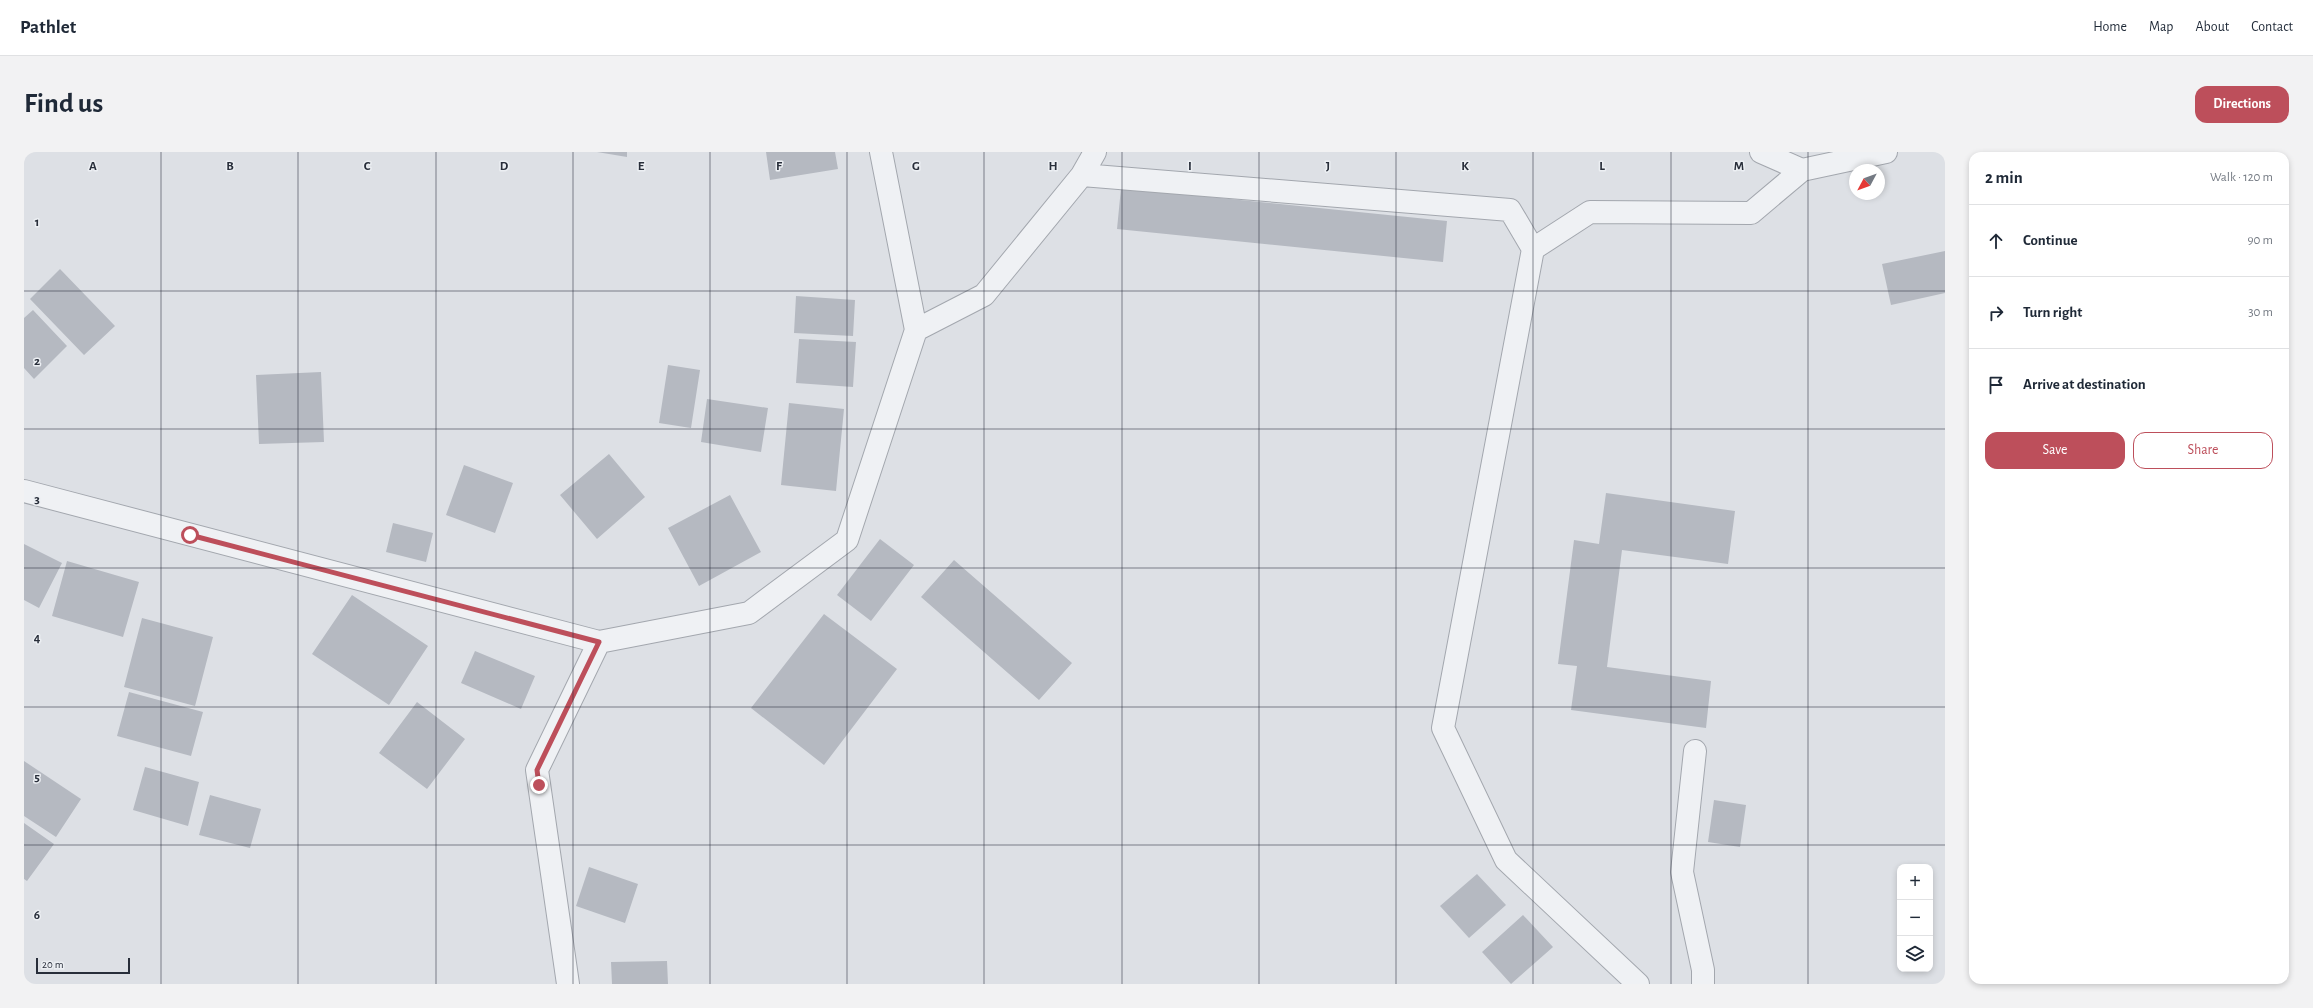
<!DOCTYPE html>
<meta charset="utf-8">
<style>
:root{--surface:#fff;--page:#f2f2f3;--text:#1f2937;--muted:#747a83;--line:#e0e1e3;--accent:#bd4f5b}
body{margin:0;font-family:"Alegreya Sans",sans-serif;background:var(--page);color:var(--text)}
.controls{position:absolute;right:12px;bottom:12px;display:grid;overflow:hidden;border-radius:8px;box-shadow:0 2px 6px #0003}
.controls button{width:36px;height:36px;display:grid;place-items:center;padding:0;border:0;border-bottom:1px solid var(--line);background:var(--surface);color:var(--text);font:20px sans-serif}
.compass{position:absolute;left:1825px;top:12px;width:36px;height:36px;border-radius:50%;background:var(--surface);box-shadow:0 2px 6px #0003;rotate:229deg}
.scale{position:absolute;left:12px;bottom:10px;width:94px;box-sizing:border-box;padding-left:4px;border:2px solid #282e3a;border-top:0;font-size:11px;line-height:14px;white-space:nowrap;color:#282e3a;-webkit-text-stroke:3px #eceff3;paint-order:stroke}
.stop{position:absolute;width:12px;height:12px;margin:-9px;border:3px solid #bd4f5b;border-radius:50%;background:#fff}
.stop.end{background:#bd4f5b;border-color:#fff;box-shadow:0 1px 4px #0008}
.list{margin:0;padding:0;list-style:none}
h2{display:flex;justify-content:space-between;align-items:center;height:52px;margin:0;padding:0 16px;font-size:17px}
h2 small{font-size:13px;font-weight:400;color:var(--muted)}
.list li{display:grid;grid-template-columns:26px 1fr auto;gap:12px;align-items:center;box-sizing:border-box;height:72px;padding:0 16px;border-top:1px solid var(--line)}
.list b{display:block;font-size:15px;white-space:nowrap}
.list em{font-size:13px;font-style:normal;color:var(--muted)}
.actions{display:flex;gap:8px;padding:12px 16px}
.actions a{flex:1;padding:9px 0;border:1px solid var(--accent);border-radius:12px;text-align:center;font-size:14px;color:var(--accent)}
.actions .main{background:var(--accent);color:#fff}
.icon{flex:none;width:22px;height:22px;fill:none;stroke:currentColor;stroke-width:2;stroke-linecap:round;stroke-linejoin:round}
.map{position:relative;flex:none;width:1921px;height:832px;overflow:hidden;border-radius:12px}
header{display:flex;align-items:center;gap:24px;box-sizing:border-box;height:56px;padding:0 20px;background:var(--surface);border-bottom:1px solid var(--line)}
header strong{font-size:19px}
nav{display:flex;gap:22px;margin-inline-start:auto;font-size:14px}
.intro{display:flex;align-items:center;justify-content:space-between;box-sizing:border-box;height:96px;padding:0 24px}
h1{margin:0;font-size:28px}
.button{padding:10px 18px;border-radius:12px;background:var(--accent);color:#fff;font-size:14px;font-weight:700}
main{display:flex;gap:24px;padding:0 24px}
aside{flex:1;background:var(--surface);border-radius:12px;box-shadow:0 2px 6px #0003}
.map>svg:first-child{display:block}
.building{fill:#b5b9c1}
.lines{fill:none;stroke-linecap:round;stroke-linejoin:round}
.street-casing{stroke:#a3a7ae;stroke-width:24}
.street{stroke:#eff1f4;stroke-width:22}
.route{stroke:#bd4f5b;stroke-width:5}
.grid{fill:none;stroke:#282e3a;stroke-width:1;stroke-opacity:0.55}
.grid-label{font-size:13px;text-anchor:middle;font-weight:bold;fill:#282e3a;stroke:#eceff3;stroke-width:3;stroke-linejoin:round;paint-order:stroke}
</style>
<header>
<strong>Pathlet</strong>
<nav><a>Home</a><a>Map</a><a>About</a><a>Contact</a></nav>
</header>
<div class="intro"><h1>Find us</h1><a class="button">Directions</a></div>
<main>
<div class="map">
<svg width="1921" height="832" viewBox="0 0 1921 832">
<rect width="100%" height="100%" fill="#dde0e5"/>
<path class="building" d="M573,0h30v5z
M742,0h69l3,17 -68,11z
M1097,36l326,33 -4,41 -326,-33z
M1921,99v42l-54,12 -9,-41z
M36,117l55,57 -31,29 -54,-56z
M772,144l59,4 -2,36 -59,-3z
M9,158l34,36 -33,33 -10,-11v-50z
M775,187l57,3 -3,45 -57,-4z
M644,213l32,5 -9,58 -32,-5z
M297,220l3,70 -65,2 -3,-69z
M683,247l61,9 -7,44 -60,-10z
M765,251l55,6 -8,82 -55,-6z
M585,302l36,43 -48,42 -37,-44z
M440,313l49,18 -18,50 -49,-18z
M1582,341l129,18 -7,53 -106,-14 -15,117 104,14 -5,47 -135,-18 6,-44 -19,-2 16,-124 25,4z
M706,343l31,57 -62,34 -31,-58z
M369,371l40,10 -7,29 -40,-10z
M856,387l34,26 -43,56 -34,-26z
M0,392l38,19 -23,45 -15,-8z
M930,408l118,103 -33,37 -118,-103z
M43,409l72,21 -16,55 -71,-21z
M328,443l76,51 -39,59 -77,-51z
M800,462l73,55 -73,96 -73,-57z
M118,466l71,19 -18,69 -71,-19z
M451,499l60,25 -14,33 -60,-26z
M105,540l74,20 -12,44 -74,-20z
M393,550l48,37 -38,50 -48,-36z
M0,609l57,38 -25,38 -32,-21z
M121,615l54,15 -11,44 -55,-16z
M186,643l51,14 -11,39 -51,-13z
M1690,648l32,5 -6,42 -32,-5z
M0,671l30,21 -27,37 -3,-2z
M565,715l49,17 -13,39 -49,-17z
M1453,722l29,31 -37,33 -29,-32z
M1499,763l30,32 -42,37 -29,-32z
M643,809l1,23h-56l-1,-22z"/>
<g class="lines">
<defs>
<path id="street" d="M1737,0l41,18
M1058,23l428,35 23,39
M892,178l68,-35 98,-120 13,-23
M0,339l575,151
M1671,599l-13,121 21,98v14
M544,832l-31,-214 62,-128 150,-29 98,-73 69,-210 -35,-178
M1614,832l-132,-124 -63,-132 90,-479 57,-37 161,1 51,-43 84,-18"/>
</defs>
<use href="#street" class="street-casing"/>
<use href="#street" class="street"/>
</g>
<g class="lines">
<path class="route" d="M166,383l409,107 -62,128 2,15"/>
</g>
<path class="grid" d="M137,0v832M274,0v832M412,0v832M549,0v832M686,0v832M823,0v832M960,0v832M1098,0v832M1235,0v832M1372,0v832M1509,0v832M1647,0v832M1784,0v832M0,139h1921M0,277h1921M0,416h1921M0,555h1921M0,693h1921"/>
<g class="grid-label">
<text x="69" y="18">A</text>
<text x="206" y="18">B</text>
<text x="343" y="18">C</text>
<text x="480" y="18">D</text>
<text x="617" y="18">E</text>
<text x="755" y="18">F</text>
<text x="892" y="18">G</text>
<text x="1029" y="18">H</text>
<text x="1166" y="18">I</text>
<text x="1304" y="18">J</text>
<text x="1441" y="18">K</text>
<text x="1578" y="18">L</text>
<text x="1715" y="18">M</text>
<text x="13" y="74">1</text>
<text x="13" y="213">2</text>
<text x="13" y="351">3</text>
<text x="13" y="490">4</text>
<text x="13" y="629">5</text>
<text x="13" y="767">6</text>
</g>
</svg>
<div class="controls">
<button>+</button>
<button>−</button>
<button><svg class="icon" aria-label="layers" viewBox="0 0 24 24"><path d="M12 4l9 5-9 5-9-5zM3 14l9 5 9-5"/></svg></button>
</div>
<svg class="compass" viewBox="-18 -18 36 36"><path d="M0-13l5 13h-10z" fill="#e53935"/><path d="M0 13l5-13h-10z" fill="#747a83"/></svg>
<div class="scale">20 m</div>
<div class="stop" style="left:166px;top:383px"></div>
<div class="stop end" style="left:515px;top:633px"></div>
</div>
<aside>
<h2>2 min<small>Walk · 120 m</small></h2>
<ul class="list">
<li><svg class="icon" aria-label="ahead" viewBox="0 0 24 24"><path d="M12 20V5M6 11l6-6 6 6"/></svg><div><b>Continue</b></div><em>90 m</em></li>
<li><svg class="icon" aria-label="right" viewBox="0 0 24 24"><path d="M7 20v-9h11M14 6l5 5-5 5"/></svg><div><b>Turn right</b></div><em>30 m</em></li>
<li><svg class="icon" aria-label="arrive" viewBox="0 0 24 24"><path d="M6 21V4h12l-3 4 3 4H6"/></svg><div><b>Arrive at destination</b></div></li>
</ul>
<div class="actions"><a class="main">Save</a><a>Share</a></div>
</aside>
</main>
